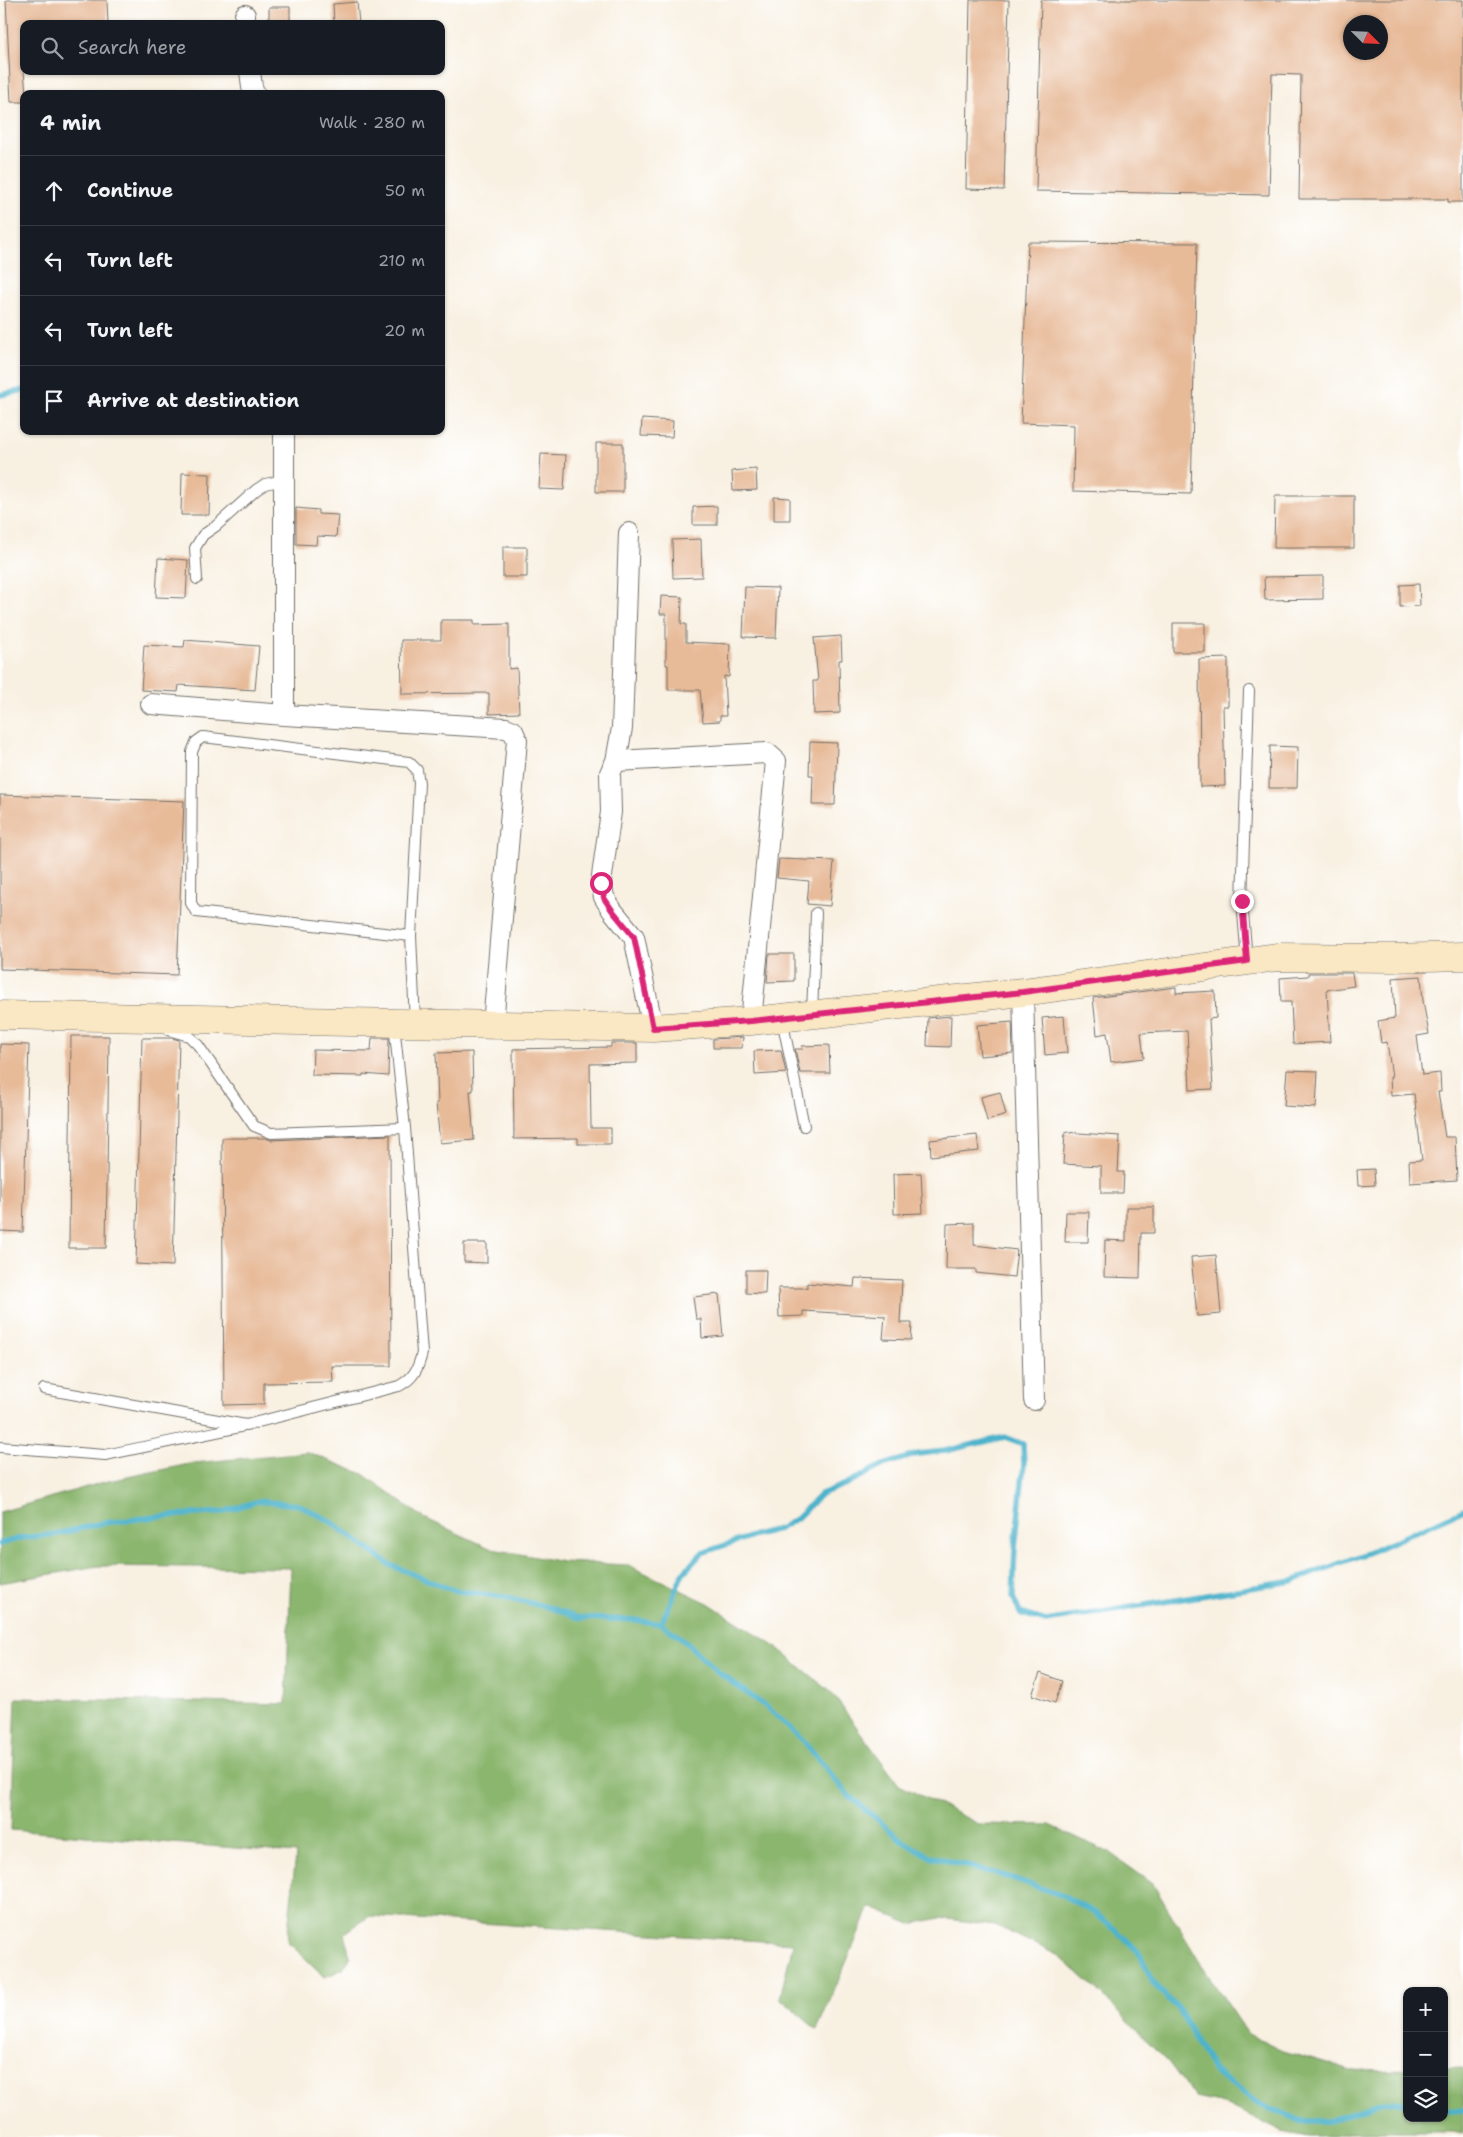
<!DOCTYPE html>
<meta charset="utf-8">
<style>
:root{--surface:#171b24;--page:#20242c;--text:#f1f3f6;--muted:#9ea1a6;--line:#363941}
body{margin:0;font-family:"Shantell Sans",sans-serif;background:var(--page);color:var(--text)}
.controls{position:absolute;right:15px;bottom:15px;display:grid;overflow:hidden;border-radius:10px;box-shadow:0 1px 4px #0004}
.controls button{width:45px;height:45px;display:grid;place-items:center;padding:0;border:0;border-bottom:1px solid var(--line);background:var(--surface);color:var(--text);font:25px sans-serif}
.compass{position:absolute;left:1343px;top:15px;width:45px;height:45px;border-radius:50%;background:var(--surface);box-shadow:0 1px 4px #0004;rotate:114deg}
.stop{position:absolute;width:15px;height:15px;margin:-11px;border:4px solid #db2777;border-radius:50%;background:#fff}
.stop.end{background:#db2777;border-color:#fff;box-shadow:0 1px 5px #0008}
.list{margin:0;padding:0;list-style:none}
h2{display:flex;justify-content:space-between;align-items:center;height:65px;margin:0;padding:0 20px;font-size:21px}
h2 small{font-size:16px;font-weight:400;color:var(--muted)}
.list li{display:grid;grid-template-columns:32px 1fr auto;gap:15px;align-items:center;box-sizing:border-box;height:70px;padding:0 20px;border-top:1px solid var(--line)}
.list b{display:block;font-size:19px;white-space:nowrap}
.list em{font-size:16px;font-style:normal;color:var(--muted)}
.icon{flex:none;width:28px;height:28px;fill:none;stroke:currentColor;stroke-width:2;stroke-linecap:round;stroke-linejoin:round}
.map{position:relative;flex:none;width:1463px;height:2137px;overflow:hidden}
.search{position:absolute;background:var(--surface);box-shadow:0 1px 4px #0004;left:20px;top:20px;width:425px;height:55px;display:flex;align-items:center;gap:12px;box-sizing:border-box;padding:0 18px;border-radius:10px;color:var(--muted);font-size:19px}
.panel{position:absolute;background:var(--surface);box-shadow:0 1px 4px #0004;left:20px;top:90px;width:425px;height:345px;border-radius:10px}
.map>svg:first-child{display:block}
.forest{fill:#8bb66e;stroke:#5b704c}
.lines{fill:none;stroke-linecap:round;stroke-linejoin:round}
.stream{stroke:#4db3cc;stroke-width:5.5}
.building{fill:#e7ba98;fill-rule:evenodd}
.lane-casing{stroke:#73706b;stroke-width:12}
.street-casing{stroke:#73706b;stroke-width:22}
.secondary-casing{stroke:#73706b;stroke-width:29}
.lane{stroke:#fff;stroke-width:10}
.street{stroke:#fff;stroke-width:20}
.secondary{stroke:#fae7c3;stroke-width:28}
.route{stroke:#db2777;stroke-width:6}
</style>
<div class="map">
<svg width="1463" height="2137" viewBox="0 0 1463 2137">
<rect width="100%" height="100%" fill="#fff"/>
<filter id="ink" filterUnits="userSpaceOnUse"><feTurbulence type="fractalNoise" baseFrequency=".02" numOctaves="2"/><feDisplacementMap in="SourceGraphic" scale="10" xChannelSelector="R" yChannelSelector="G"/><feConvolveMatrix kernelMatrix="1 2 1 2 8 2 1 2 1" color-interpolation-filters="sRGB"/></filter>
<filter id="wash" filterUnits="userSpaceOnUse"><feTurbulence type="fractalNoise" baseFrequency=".0096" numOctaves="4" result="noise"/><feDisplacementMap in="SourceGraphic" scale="20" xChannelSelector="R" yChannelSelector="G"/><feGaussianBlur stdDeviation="1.12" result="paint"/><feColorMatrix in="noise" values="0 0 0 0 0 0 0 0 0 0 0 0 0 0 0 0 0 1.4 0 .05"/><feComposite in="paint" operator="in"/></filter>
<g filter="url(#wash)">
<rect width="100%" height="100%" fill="#f8f0e1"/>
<path class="forest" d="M307,1452l56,22 61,44 68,31 71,13 65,3 80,38 68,44 55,45 68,93 80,39 71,1 60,28 43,31 49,82 46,68 32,16 71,21 56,-1v48h37v-49l19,-1v66l-10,-2h-101l-20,5h-23l-28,-5 -53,-27 -33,-7 -26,-35 -71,-72 -39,-35 -64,-31 -55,-7 -29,6 -41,-17 -53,123 -37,-32 13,-55 -423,-27 -25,17 5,25 -7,11 -18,8 -38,-36 9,-88 -285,-23 5,-132 270,6 5,-136 -193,-2 -98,17v-71l104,-30 90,-19z"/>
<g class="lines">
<path class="stream" d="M0,395l24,-5
M0,1544l21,-6 36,-4 46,-11 52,-6 68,-5 35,-11 41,4 31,16 60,44 63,25 57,8 41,10 28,10 56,2 26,4 19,13 39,36 49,35 35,32 44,54 57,48 23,13 85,23 54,19 29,16 28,23 18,20 12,27 25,26 36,62 39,30 48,20h27l54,-19 25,1
M661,1624l22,-51 19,-20 53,-18 24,-6 18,-11 24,-24 25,-10 37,-19 35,-11 27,-3 60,-14 18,7 1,20 -9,84 -2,49 7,16 26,8 247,-40 82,-31 88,-40
M1444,2109l19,2"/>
</g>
<g id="blocks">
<path class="building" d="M6,0h101l1,24h-84v47l2,23h-2v8h-13z
M970,0h39l-5,190 -38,-1z
M1041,0h422v202h-15v-3h-149l2,-124 -29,-1 -3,121 -233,-4zM1350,22h30v30h-31z
M357,2l2,22h-25l-1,-20z
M269,7h21v17h-21z
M1028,242l169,1 -6,251 -118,-3 1,-66 -53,-2z
M642,419l31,2 -1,16 -31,-1z
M596,443h27v49h-27z
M541,454l25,1 -2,35 -25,-1z
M756,469l1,21 -24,1 -1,-20z
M182,473l28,1 -1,41h-28z
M1275,496h79v52h-80z
M774,497l16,1v22h-16z
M717,506v19h-24v-18z
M296,508l22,2v4l20,1 -2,22 -19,-1 -1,9 -20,-1z
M701,539l1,38 -29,1 -1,-38z
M503,547h24v30h-24z
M158,558l30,2 -2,38 -30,-1z
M1323,576v23l-58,1 -1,-23z
M1419,584l1,22 -20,1v-22z
M745,587l33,1 -2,50 -33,-1z
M661,596l21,1 -1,27h5v18l44,2 -1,33 -5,-1 2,40h-6v5l-17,1 -3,-32h-32v-25h-2v-51h-6z
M441,620h33v5l35,-1v45l8,-1 2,45 -30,1v-21l-87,1 -1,-54h40z
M1173,623h32v29h-32z
M841,636l1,24h-3l1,53 -26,1 -1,-33h5l-4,-43z
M185,640l74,6 -4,44 -76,-5 -1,7 -37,-2 3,-45 40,2z
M1228,658v48h-5l2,80 -25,1 -1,-128z
M810,742l27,1 -2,62h-23l1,-30h-4z
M1270,746l28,1 -1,41h-28z
M0,795l184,6 -7,174 -177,-6z
M779,859l55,2 -4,45 -23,-2 2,-23 -32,-3z
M769,954h25v27l-27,1z
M1308,973h44l2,13 -27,4 3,52 -37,2 -2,-42h-10l-1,-24 28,-2z
M1421,976l2,25 6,33 -12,2 5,39 18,-2 1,19h-3l7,45h10l2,43 -47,3 -1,-22 13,-1 -8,-66 -23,2 -1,-19h2l-5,-35 -6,1 -3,-22 17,-3 -2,-40z
M1176,987v6l39,-2 1,27 -7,1 4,70 -23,1 -3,-59 -46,2 3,25 -33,4 -4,-29 -10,2 -4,-37z
M951,1016l-1,31 -23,-1 1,-28z
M1064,1016l3,37 -22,2 -3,-37z
M1012,1022l1,31 -33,3 -3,-31z
M71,1036h38l-3,212h-37z
M743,1037l-1,11h-29v-9z
M142,1038h30l7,2 -6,226 -37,-2z
M372,1038h17l-1,38 -25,-2v2l-51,-1 1,-25 58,1z
M611,1043h26v20l-47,1 1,64h20v16h-33v-6l-64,1 -1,-90 98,-2z
M0,1044l29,1 -6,187 -23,-1z
M829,1045l1,28h-30l-5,-24h8l-1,-3z
M781,1050l5,23 -31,2 -1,-24z
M472,1052l1,39h-3l4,49 -34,3 -4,-40h2l-2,-50z
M1287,1070l31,1 -2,37 -32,-2z
M1000,1092l6,23 -19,6 -6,-24z
M1065,1132l55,4 -2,36h6l-1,21h-22v-27l-38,-2z
M390,1135l1,231h-59l1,16 -69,1v21l-40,1 -2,-267h43l6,2z
M977,1135l2,16 -48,5 -1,-16z
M1374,1169l1,16 -17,1 -1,-16z
M921,1173l2,40 -29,1 -1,-40z
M1126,1207h28v26h-13l-1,45 -36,-1 1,-37 21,1z
M1066,1212h23l-1,30h-23z
M974,1223v22l43,5 -3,27 -38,-4v-4h-30l1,-45z
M464,1243h23v20l-23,-1z
M1216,1255l5,59 -24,2 -6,-59z
M746,1270h20l-1,24 -19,-1z
M855,1278l47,2 -2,43h12l-1,17 -28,-1 2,-23 -82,-5v5l-24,1 -1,-29h29v-5l47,4z
M719,1294l4,42 -21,2 -1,-19h-5l-3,-22z
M1040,1673l22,8 -7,22 -23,-8z"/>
</g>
</g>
<g filter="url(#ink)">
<use href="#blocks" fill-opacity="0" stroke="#73706b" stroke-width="1"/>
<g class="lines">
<defs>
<path id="lane" d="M197,579l-2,-31 8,-13 13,-9 40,-36 9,-6 19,-4
M411,936l-215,-24 -5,-9 1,-151 4,-10 7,-5 206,25 8,8 2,13 -8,153 4,86
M1247,960l-5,-59 7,-210
M812,1014l4,-101
M782,1019l22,107
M168,1030l21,6 9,9 56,81 17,7 134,-5
M44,1389l202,36 153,-39c15,-8 19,-17 23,-33l-17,-225 -11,-104
M0,1447l105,8 135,-28"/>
<path id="street" d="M245,15v9
M250,71l2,16 3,7
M284,431v284l222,13 7,3 4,9 -24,285
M629,533l-7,195 -6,33 -6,12 1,39 -10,71 3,14 8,13 22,27 19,91
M151,704l133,11
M616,761l151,-8 9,8 -25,260
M1023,992l11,408"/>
<path id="secondary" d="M0,1015l653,13 98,-7 272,-29 254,-35 115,1 71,-2"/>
</defs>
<use href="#lane" class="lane-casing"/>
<use href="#street" class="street-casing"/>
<use href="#secondary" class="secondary-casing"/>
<use href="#lane" class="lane"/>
<use href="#street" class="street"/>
<use href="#secondary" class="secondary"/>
</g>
</g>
<g class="lines" filter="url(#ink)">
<path class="route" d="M601,883l3,15 8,12 22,27 19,91 98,-7 272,-29 224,-31 -5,-60"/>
</g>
</svg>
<div class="controls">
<button>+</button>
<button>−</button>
<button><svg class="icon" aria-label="layers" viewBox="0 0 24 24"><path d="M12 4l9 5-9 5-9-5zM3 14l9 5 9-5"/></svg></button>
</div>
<svg class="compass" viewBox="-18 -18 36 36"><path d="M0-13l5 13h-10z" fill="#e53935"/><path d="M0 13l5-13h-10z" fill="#9ea1a6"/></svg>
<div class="stop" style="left:601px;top:883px"></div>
<div class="stop end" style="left:1242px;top:901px"></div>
<div class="search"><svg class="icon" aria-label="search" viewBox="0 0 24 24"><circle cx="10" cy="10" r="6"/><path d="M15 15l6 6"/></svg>Search here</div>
<section class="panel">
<h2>4 min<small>Walk · 280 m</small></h2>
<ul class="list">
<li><svg class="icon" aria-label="ahead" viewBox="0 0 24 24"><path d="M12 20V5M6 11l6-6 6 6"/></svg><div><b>Continue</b></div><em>50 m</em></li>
<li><svg class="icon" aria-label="left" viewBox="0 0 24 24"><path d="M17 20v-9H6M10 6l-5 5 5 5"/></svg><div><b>Turn left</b></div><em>210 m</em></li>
<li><svg class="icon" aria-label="left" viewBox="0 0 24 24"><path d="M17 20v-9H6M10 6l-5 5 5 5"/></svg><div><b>Turn left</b></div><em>20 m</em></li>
<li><svg class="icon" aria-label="arrive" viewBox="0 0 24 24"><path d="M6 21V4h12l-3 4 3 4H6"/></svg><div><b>Arrive at destination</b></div></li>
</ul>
</section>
</div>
